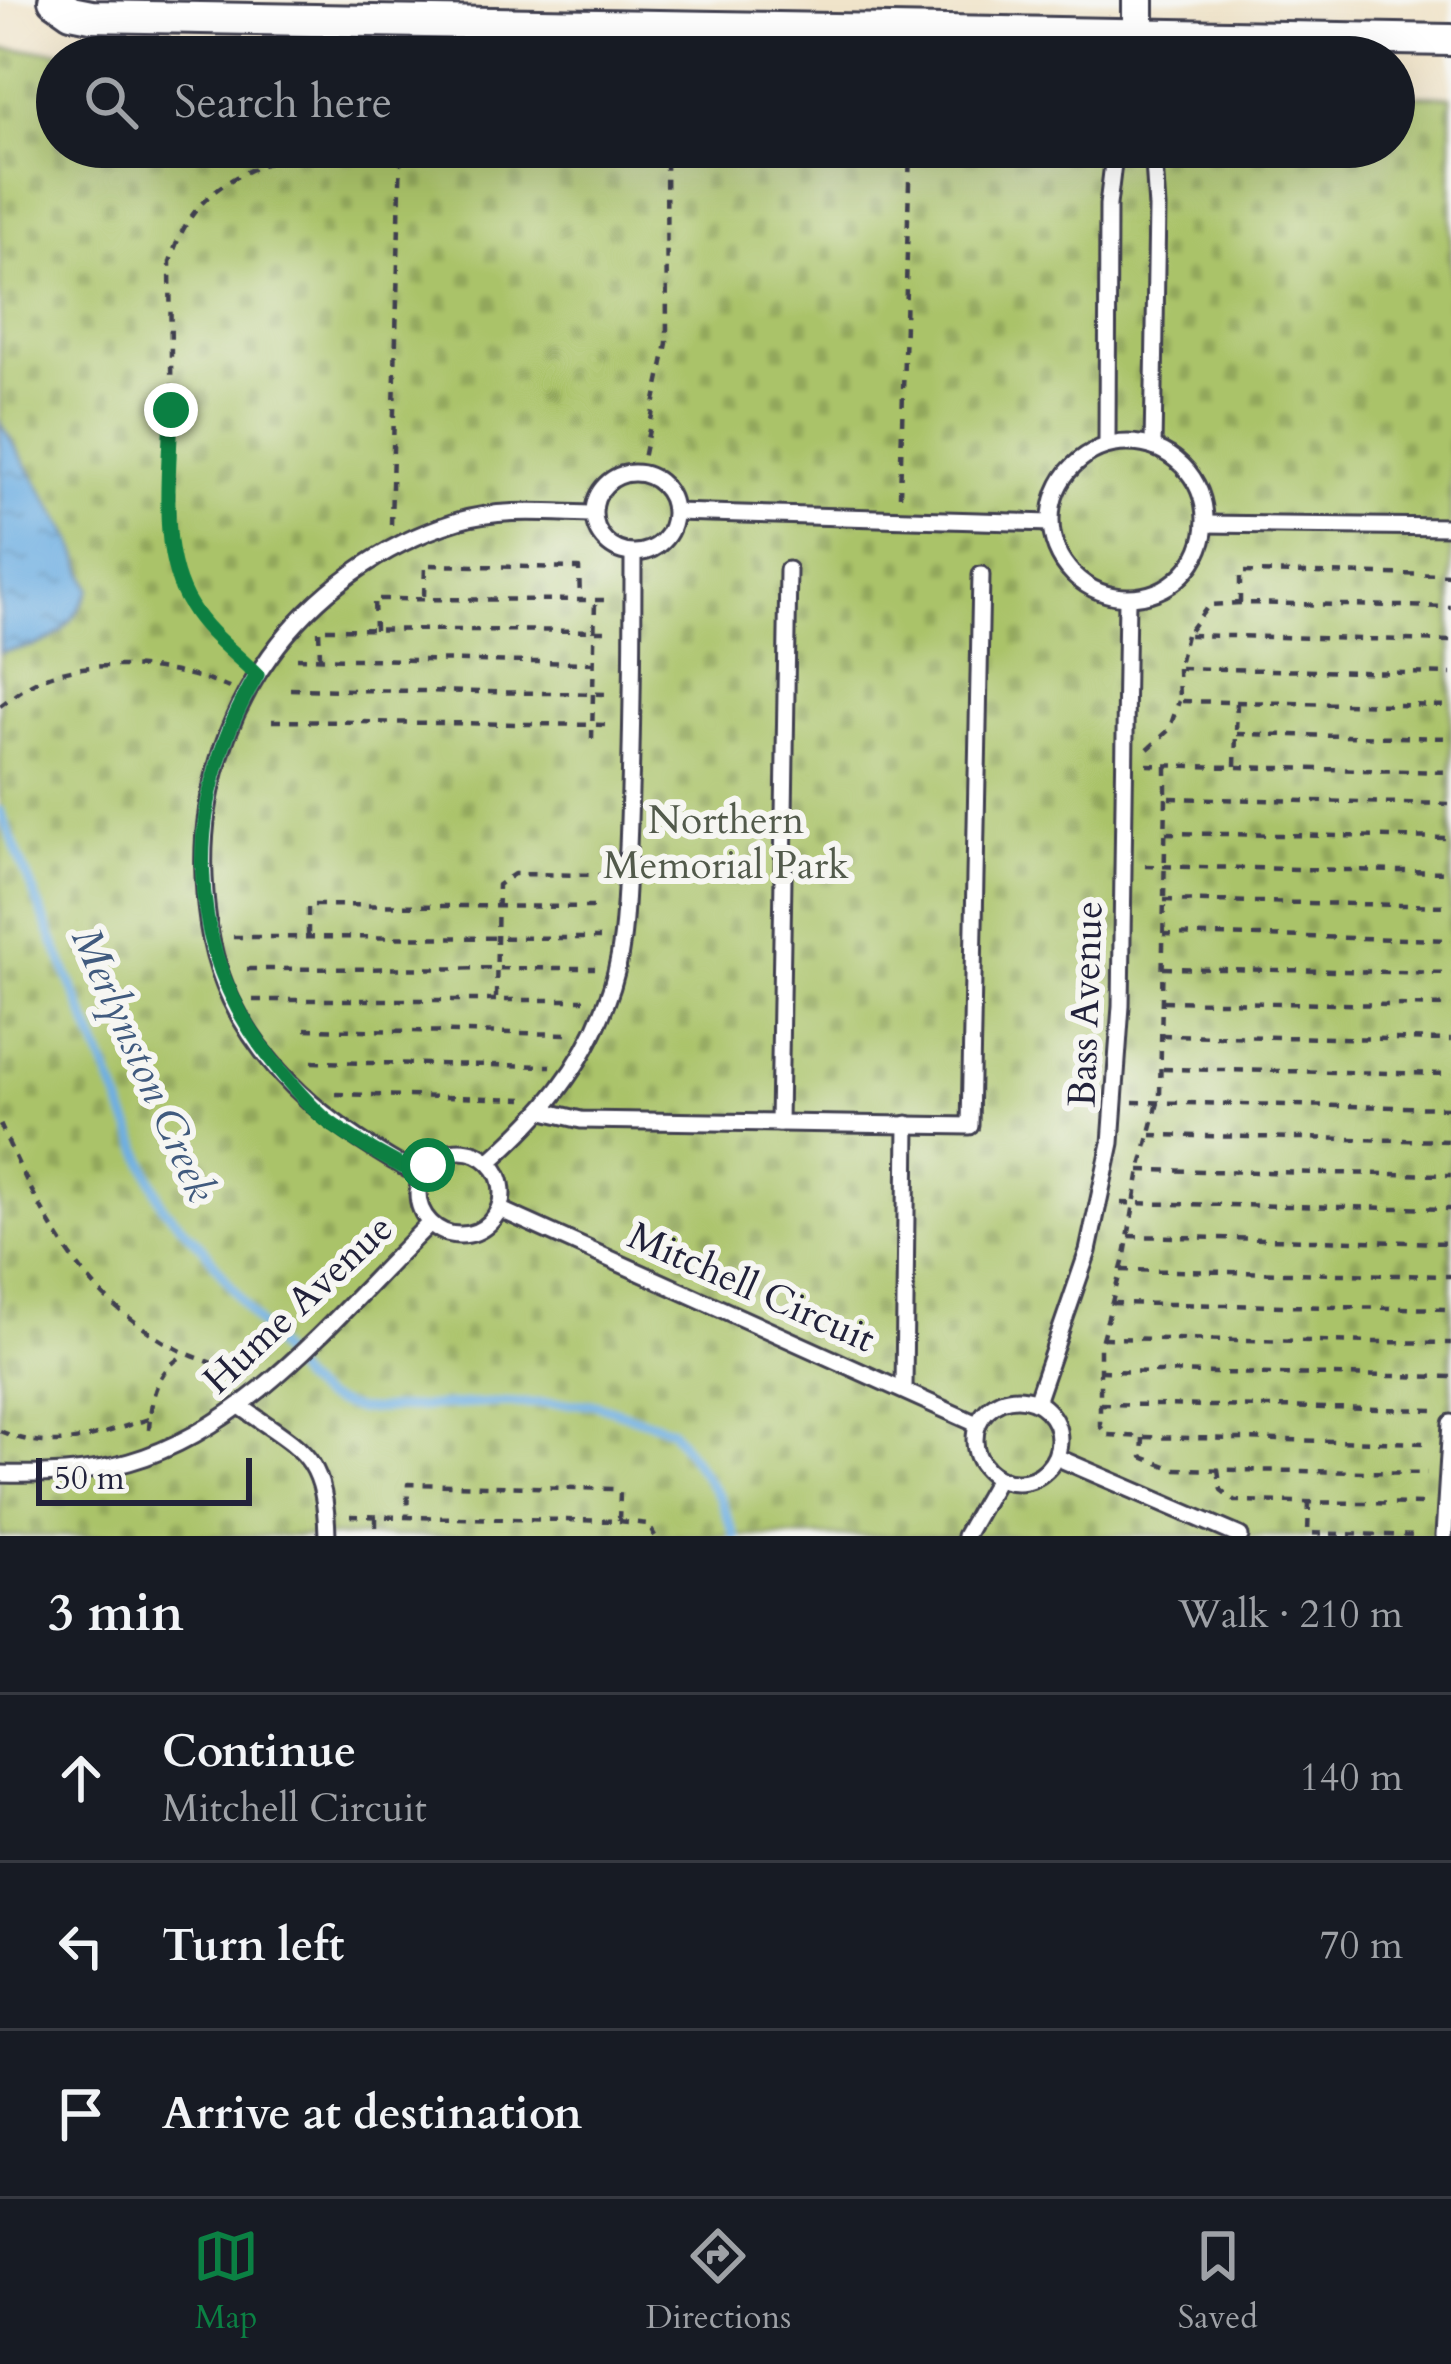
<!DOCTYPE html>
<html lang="en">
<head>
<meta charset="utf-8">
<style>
	body { margin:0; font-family:Cardo,serif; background:#20242c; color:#f1f3f6 }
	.scale { position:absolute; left:36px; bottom:30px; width:216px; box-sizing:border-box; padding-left:12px; border:6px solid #22223b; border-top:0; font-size:33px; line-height:42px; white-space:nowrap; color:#22223b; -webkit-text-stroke:9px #f6f6f2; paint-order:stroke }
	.stop { position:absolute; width:36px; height:36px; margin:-27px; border:9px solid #0b8043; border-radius:50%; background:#fff }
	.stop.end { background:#0b8043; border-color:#fff; box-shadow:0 3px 12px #0008 }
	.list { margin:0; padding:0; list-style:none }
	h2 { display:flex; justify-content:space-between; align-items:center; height:156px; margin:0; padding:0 48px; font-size:51px }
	h2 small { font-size:39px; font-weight:400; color:#9ea1a6 }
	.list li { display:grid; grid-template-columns:78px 1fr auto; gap:36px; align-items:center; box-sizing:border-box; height:168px; padding:0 48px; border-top:3px solid #363941 }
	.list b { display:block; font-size:45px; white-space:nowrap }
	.list p { margin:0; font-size:39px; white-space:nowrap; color:#9ea1a6 }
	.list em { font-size:39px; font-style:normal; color:#9ea1a6 }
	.icon { flex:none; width:66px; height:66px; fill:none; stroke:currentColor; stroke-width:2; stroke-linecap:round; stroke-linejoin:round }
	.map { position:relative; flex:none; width:1451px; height:1536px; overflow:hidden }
	.search { position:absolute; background:#171b24; box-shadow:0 12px 48px #0002; left:36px; right:36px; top:36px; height:132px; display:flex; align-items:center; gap:30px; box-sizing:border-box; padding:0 42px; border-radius:66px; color:#9ea1a6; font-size:45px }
	.sheet { height:660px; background:#171b24 }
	nav { display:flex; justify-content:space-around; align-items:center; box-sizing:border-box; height:168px; border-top:3px solid #363941; background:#171b24; font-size:33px; color:#9ea1a6 }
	nav a { display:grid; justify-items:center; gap:6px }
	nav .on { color:#0b8043 }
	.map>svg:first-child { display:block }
</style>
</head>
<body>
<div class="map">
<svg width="1451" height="1536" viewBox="0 0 1451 1536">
	<defs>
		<pattern id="cemetery-stones" width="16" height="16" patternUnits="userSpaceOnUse" patternTransform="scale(3)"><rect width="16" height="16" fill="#aac369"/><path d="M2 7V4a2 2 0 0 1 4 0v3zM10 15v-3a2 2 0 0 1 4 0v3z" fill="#92a75c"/></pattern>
		<pattern id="water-ripples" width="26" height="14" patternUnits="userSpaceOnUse" patternTransform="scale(3)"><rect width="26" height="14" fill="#6eafe2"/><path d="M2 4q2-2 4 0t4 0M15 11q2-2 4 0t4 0" fill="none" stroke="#5a8eb8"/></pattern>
	</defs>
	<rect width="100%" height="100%" fill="#f6f6f2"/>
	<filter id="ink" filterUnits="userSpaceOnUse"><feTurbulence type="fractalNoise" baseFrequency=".00833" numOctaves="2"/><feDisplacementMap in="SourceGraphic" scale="24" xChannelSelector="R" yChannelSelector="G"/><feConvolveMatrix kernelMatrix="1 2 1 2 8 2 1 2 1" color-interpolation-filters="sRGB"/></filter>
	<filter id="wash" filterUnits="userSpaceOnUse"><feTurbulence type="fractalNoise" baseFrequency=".004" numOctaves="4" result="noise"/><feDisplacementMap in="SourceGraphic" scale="48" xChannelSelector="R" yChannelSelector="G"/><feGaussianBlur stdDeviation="2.7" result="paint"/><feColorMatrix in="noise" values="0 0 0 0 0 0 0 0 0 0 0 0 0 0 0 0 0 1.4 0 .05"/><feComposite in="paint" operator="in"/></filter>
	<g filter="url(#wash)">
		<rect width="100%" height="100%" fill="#f0e4ca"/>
		<polygon fill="url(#cemetery-stones)" stroke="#667252" stroke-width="3" points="0,49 222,57 57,57 57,147 1394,147 1394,95 1451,96 1451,1536 0,1536"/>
		<path fill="url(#water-ripples)" stroke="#48688e" stroke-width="3" d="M0,422L73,541L90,589C66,636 53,645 0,652Z"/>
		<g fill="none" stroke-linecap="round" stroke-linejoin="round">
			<polyline stroke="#6eafe2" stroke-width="9" points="0,811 163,1207 204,1249 302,1383 323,1398 358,1410 496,1403 595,1404 671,1429 720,1498 735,1536"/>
		</g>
	</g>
	<g filter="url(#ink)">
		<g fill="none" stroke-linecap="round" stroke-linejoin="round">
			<g stroke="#413f50" stroke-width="21">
				<g id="lane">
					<circle cx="1128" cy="520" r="77"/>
					<polyline points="1107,445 1108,205 1115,147"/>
					<polyline points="1153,447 1157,208 1153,147"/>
					<circle cx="634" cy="513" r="40"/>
					<polyline points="675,512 1050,523"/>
					<polyline points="1205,524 1451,527"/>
					<polyline points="544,1111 581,1120 970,1126 981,575"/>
					<polyline points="779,1123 788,570"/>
					<circle cx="460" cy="1193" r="42"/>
					<path d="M489,1162C542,1115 582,1069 607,1001C626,952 625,900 628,848C632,750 633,652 633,554"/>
					<path d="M420,1176C343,1134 271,1083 231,1000C212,960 206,921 204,877C197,714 302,569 458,521C502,508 548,513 593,514"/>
					<polyline points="499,1209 977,1424"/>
					<polyline points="904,1390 907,1124"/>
					<circle cx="1017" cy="1440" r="42"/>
					<polyline points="1036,1402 1088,1251 1111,1143 1121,1006 1127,598"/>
					<path d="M240,1406C302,1451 325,1452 327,1536"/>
					<polyline points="1056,1457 1240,1536"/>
					<path d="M0,1474C42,1475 88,1474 129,1462C252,1427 341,1309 430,1223"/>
					<polyline points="965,1536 998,1478"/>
					<polyline points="1444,1536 1451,1423"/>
				</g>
			</g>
			<g stroke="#413f50" stroke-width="36">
				<g id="street">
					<polyline points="54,0 71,12 91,16 1451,40"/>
					<polyline points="1138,34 1138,0"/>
				</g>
			</g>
			<g stroke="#413f50" stroke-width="4.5" stroke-dasharray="9 9" stroke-linecap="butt">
				<polyline points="883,147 1075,155"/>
				<polyline points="640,473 667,343 666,147"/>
				<polyline points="900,496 910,148"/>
				<polyline points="391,525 401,147"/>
				<polyline points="1451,575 1240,572 1240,603 1451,607"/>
				<polyline points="424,596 425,565 579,568 580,599"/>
				<polyline points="1240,603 1209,605 1186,635 1451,641"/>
				<polyline points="375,630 374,599 604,600"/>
				<polyline points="1186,635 1178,668 1451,674"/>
				<path d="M240,658L189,604L173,551L170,262C193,185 246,168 317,147"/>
				<polyline points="297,658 594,663"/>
				<polyline points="320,658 319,629 608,631"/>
				<polyline points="1178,668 1179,701 1451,706"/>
				<polyline points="290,689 609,694"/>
				<path d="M0,706C15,695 31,682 49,676C101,657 180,667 229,688"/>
				<polyline points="272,721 609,725"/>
				<polyline points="1237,734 1451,738"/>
				<polyline points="592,739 595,600"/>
				<polyline points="1148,749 1169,730 1179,701"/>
				<polyline points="1147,765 1451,772"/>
				<polyline points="1166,766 1166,798 1451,804"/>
				<polyline points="1235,766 1237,702"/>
				<polyline points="1166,798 1160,1095 1140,1170 1125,1255 1100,1346 1100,1426 1107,1435 1143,1437 1426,1443"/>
				<polyline points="1166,833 1451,838"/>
				<polyline points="1145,866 1451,872"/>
				<polyline points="1164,900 1451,906"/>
				<polyline points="1163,934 1451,940"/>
				<polyline points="308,935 308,905 602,907"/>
				<polyline points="233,937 600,938"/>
				<polyline points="1163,968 1451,973"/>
				<polyline points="247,969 595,968"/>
				<polyline points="496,998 498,885 514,874 603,875"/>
				<polyline points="253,1000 584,1000"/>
				<polyline points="1163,1001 1451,1006"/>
				<polyline points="305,1029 570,1034"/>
				<polyline points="1161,1035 1451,1040"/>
				<polyline points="312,1062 551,1066"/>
				<polyline points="1163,1069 1451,1074"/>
				<polyline points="336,1094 523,1099"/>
				<polyline points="1133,1102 1451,1108"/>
				<path d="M0,1124C27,1185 71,1275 126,1315C144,1329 167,1345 188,1354C206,1362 222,1364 238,1378"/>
				<polyline points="1151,1135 1451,1141"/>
				<polyline points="1140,1170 1451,1175"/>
				<polyline points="1121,1203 1451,1209"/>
				<polyline points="1129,1236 1451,1243"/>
				<polyline points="1121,1270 1451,1276"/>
				<polyline points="1112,1303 1451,1309"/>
				<polyline points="1103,1338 1451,1343"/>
				<polyline points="1100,1371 1451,1377"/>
				<polyline points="1100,1404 1436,1410"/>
				<path d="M149,1430C151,1397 156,1370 186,1354"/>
				<path d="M0,1431C54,1455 95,1435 149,1419"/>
				<polyline points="1143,1438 1142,1457 1174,1469 1427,1473"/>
				<polyline points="1218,1469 1221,1490 1235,1501 1424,1504"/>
				<polyline points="1309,1502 1308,1533 1417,1536"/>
				<polyline points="350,1516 619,1521 620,1493 615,1489 408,1484 407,1517"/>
				<polyline points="376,1518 376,1536"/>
				<polyline points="619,1521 648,1524 655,1536"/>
			</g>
			<use href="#lane" stroke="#fff" stroke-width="15"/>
			<use href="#street" stroke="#fff" stroke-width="30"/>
		</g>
	</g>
	<g fill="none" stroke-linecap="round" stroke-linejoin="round" filter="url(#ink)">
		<path stroke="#0b8043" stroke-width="15" d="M171,410C170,470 157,553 191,606C207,633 235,653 257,675C184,799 180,943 271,1059C288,1081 305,1102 326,1120C355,1142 388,1159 420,1176L428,1165"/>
	</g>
	<g text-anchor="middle" stroke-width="12" stroke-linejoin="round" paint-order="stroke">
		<g font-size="39" fill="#525a4b" stroke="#f6f6f2">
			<text x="726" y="833">Northern<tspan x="726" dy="45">Memorial Park</tspan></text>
		</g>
		<g font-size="39" fill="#22223b" stroke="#f6f6f2">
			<text transform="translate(1084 1004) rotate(-88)" y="14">Bass Avenue</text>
			<text transform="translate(752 1286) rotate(24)" y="14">Mitchell Circuit</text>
			<text transform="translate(297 1303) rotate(-43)" y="14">Hume Avenue</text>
		</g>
		<g font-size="42" font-style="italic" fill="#405a7e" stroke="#f6f6f2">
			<text transform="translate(145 1064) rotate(66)" y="15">Merlynston Creek</text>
		</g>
	</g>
</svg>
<div class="scale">50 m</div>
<div class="stop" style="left:428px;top:1165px"></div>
<div class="stop end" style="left:171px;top:410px"></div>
<div class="search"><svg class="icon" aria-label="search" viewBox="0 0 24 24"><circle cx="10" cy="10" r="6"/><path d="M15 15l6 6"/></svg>Search here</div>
</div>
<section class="sheet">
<h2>3 min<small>Walk · 210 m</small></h2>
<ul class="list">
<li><svg class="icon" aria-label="ahead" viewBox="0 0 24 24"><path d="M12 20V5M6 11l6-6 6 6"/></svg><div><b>Continue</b><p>Mitchell Circuit</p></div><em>140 m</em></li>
<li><svg class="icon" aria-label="left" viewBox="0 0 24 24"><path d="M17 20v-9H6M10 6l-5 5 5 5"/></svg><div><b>Turn left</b></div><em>70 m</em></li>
<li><svg class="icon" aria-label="arrive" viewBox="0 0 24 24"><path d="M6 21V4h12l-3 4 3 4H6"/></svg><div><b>Arrive at destination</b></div></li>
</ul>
</section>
<nav>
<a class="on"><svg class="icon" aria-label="map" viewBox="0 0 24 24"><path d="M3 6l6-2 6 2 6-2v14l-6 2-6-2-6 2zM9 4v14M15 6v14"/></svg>Map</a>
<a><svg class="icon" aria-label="directions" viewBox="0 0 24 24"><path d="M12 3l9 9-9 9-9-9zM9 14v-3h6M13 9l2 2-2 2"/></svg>Directions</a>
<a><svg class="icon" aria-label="saved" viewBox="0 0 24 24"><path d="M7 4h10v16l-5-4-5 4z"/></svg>Saved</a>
</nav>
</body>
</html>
